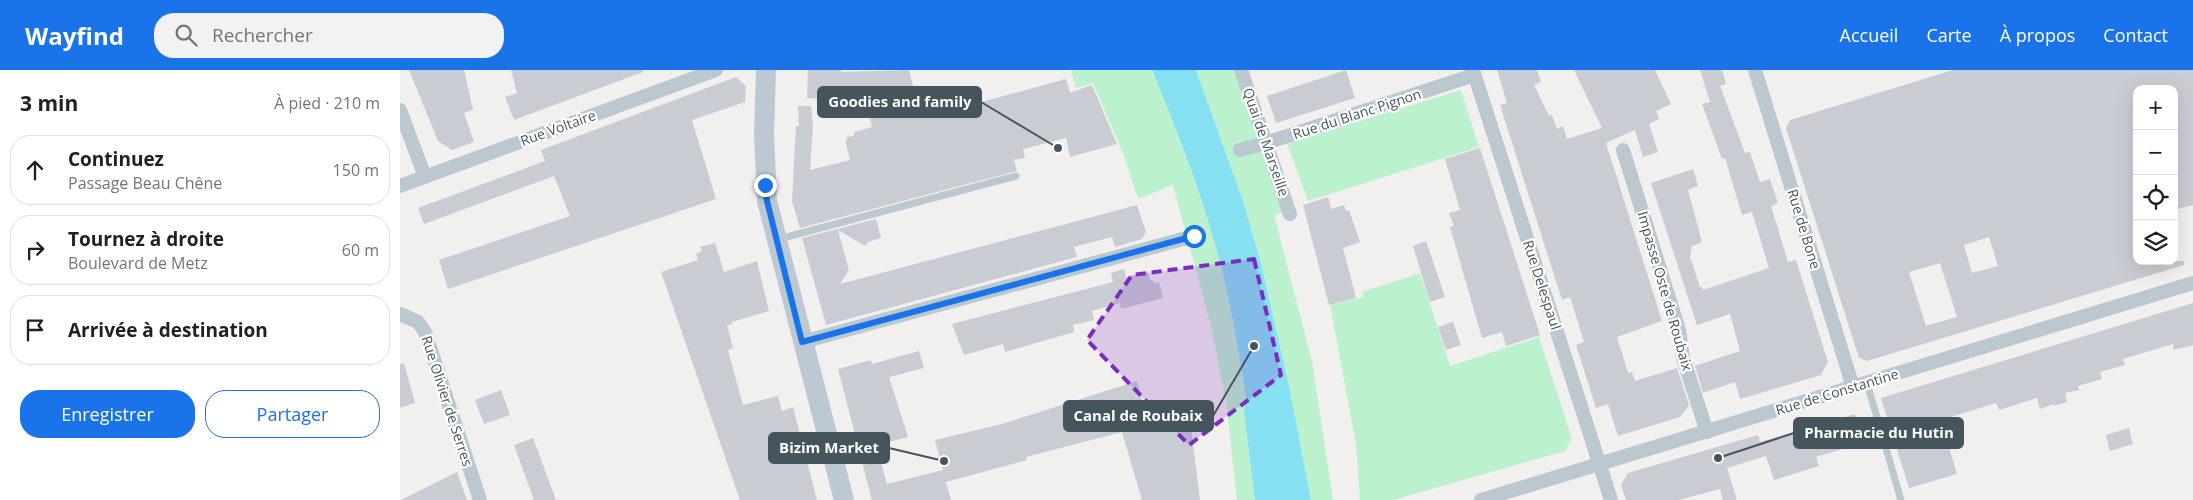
<!DOCTYPE html>
<html lang="fr">
<head>
<meta charset="utf-8">
<style>
	body { margin:0; font-family:"Open Sans",sans-serif; background:#f2f2f2; color:#202124 }
	.controls { position:absolute; right:15px; top:15px; display:grid; overflow:hidden; border-radius:10px; box-shadow:0 5px 20px #0002 }
	.controls button { width:45px; height:45px; display:grid; place-items:center; padding:0; border:0; border-bottom:1px solid #e0e0e0; background:#fff; color:#202124; font:25px sans-serif }
	.stop { position:absolute; width:15px; height:15px; margin:-11px; border:4px solid #1a73e8; border-radius:50%; background:#fff }
	.stop.end { background:#1a73e8; border-color:#fff; box-shadow:0 1px 5px #0008 }
	.list { margin:0; padding:0; list-style:none }
	h2 { display:flex; justify-content:space-between; align-items:center; height:65px; margin:0; padding:0 20px; font-size:21px }
	h2 small { font-size:16px; font-weight:400; color:#757577 }
	.list li { display:grid; grid-template-columns:32px 1fr auto; gap:15px; align-items:center; box-sizing:border-box; height:70px; margin:0 10px 10px; padding:0 10px; border:1px solid #e0e0e0; border-radius:20px }
	.list b { display:block; font-size:19px; white-space:nowrap }
	.list p { margin:0; font-size:16px; white-space:nowrap; color:#757577 }
	.list em { font-size:16px; font-style:normal; color:#757577 }
	.actions { display:flex; gap:10px; padding:15px 20px }
	.actions a { flex:1; padding:11px 0; border:1px solid #1a73e8; border-radius:20px; text-align:center; font-size:18px; color:#1a73e8 }
	.actions .main { background:#1a73e8; color:#fff }
	.icon { flex:none; width:28px; height:28px; fill:none; stroke:currentColor; stroke-width:2; stroke-linecap:round; stroke-linejoin:round }
	.map { position:relative; flex:none; width:1793px; height:430px; overflow:hidden }
	header { display:flex; align-items:center; gap:30px; box-sizing:border-box; height:70px; padding:0 25px; background:#1a73e8; color:#fff }
	header strong { font-size:24px }
	nav { display:flex; gap:28px; margin-inline-start:auto; font-size:18px }
	.search { width:350px; height:45px; background:#f2f2f2; display:flex; align-items:center; gap:12px; box-sizing:border-box; padding:0 18px; border-radius:20px; color:#757577; font-size:19px }
	main { display:flex }
	aside { flex:1; background:#fff }
	.map>svg:first-child { display:block }
</style>
</head>
<body>
<header>
<strong>Wayfind</strong>
<div class="search"><svg class="icon" aria-label="search" viewBox="0 0 24 24"><circle cx="10" cy="10" r="6"/><path d="M15 15l6 6"/></svg>Rechercher</div>
<nav><a>Accueil</a><a>Carte</a><a>À propos</a><a>Contact</a></nav>
</header>
<main>
<aside>
<h2>3 min<small>À pied · 210 m</small></h2>
<ul class="list">
<li><svg class="icon" aria-label="ahead" viewBox="0 0 24 24"><path d="M12 20V5M6 11l6-6 6 6"/></svg><div><b>Continuez</b><p>Passage Beau Chêne</p></div><em>150 m</em></li>
<li><svg class="icon" aria-label="right" viewBox="0 0 24 24"><path d="M7 20v-9h11M14 6l5 5-5 5"/></svg><div><b>Tournez à droite</b><p>Boulevard de Metz</p></div><em>60 m</em></li>
<li><svg class="icon" aria-label="arrive" viewBox="0 0 24 24"><path d="M6 21V4h12l-3 4 3 4H6"/></svg><div><b>Arrivée à destination</b></div></li>
</ul>
<div class="actions"><a class="main">Enregistrer</a><a>Partager</a></div>
</aside>
<div class="map">
<svg width="1793" height="430" viewBox="0 0 1793 430">
	<rect width="100%" height="100%" fill="#f2efef"/>
	<g fill="#bbf2cd">
		<path d="M671,0H752C774,54 796,108 812,164C827,218 837,272 846,328L844,342L855,430H837L826,331L812,260L773,115L738,129L723,83L693,13L676,18Z"/>
		<polygon points="796,0 837,0 887,141 874,145 912,291 933,430 911,430 889,316 861,193 843,131"/>
		<polygon points="1061,20 1079,77 908,131 887,73"/>
		<polygon points="1020,203 1050,296 1139,267 1172,369 1165,381 993,430 960,430 956,374 930,235 964,227 962,222"/>
	</g>
	<path fill="#85e1f2" d="M752,0H796L843,131L861,193L889,316L911,430H855L844,342L846,327C837,272 828,218 812,164C796,108 774,54 752,0Z"/>
	<g fill="#c9ccd2" fill-rule="evenodd">
		<polygon points="9,0 64,0 73,40 64,43 74,72 52,80 38,71"/>
		<polygon points="111,0 243,0 243,2 114,50 105,27 117,23"/>
		<polygon points="408,0 441,0 441,2 509,0 520,42 555,33 556,39 666,9 670,23 692,15 717,74 670,87 666,68 623,79 625,88 614,90 617,101 400,158 392,131 396,56 399,56 398,36 411,36 413,56 410,100 450,90 445,70 447,70 447,67 453,66 455,62 472,57 465,28 439,26 436,30 407,28"/>
		<polygon points="946,0 955,28 876,53 867,26"/>
		<polygon points="1097,0 1137,0 1141,12 1134,15 1149,46 1152,45 1157,59 1163,56 1167,69 1202,58 1174,0 1255,0 1271,34 1256,41 1259,49 1249,54 1258,82 1243,87 1235,60 1206,73 1262,251 1217,267 1228,303 1232,302 1235,311 1277,298 1289,335 1280,347 1218,366 1208,334 1196,338 1176,275 1184,272 1170,227 1162,230 1100,35 1107,33"/>
		<polygon points="1300,0 1322,0 1326,14 1320,16 1345,83 1350,82 1360,112 1370,109 1378,133 1371,136 1388,192 1396,190 1428,292 1421,305 1340,329 1335,312 1303,323 1295,296 1340,281 1330,244 1297,255 1251,113 1293,99 1298,116 1288,120 1302,172 1292,176 1290,187 1300,217 1302,217 1303,220 1369,198 1352,142 1342,145 1325,88 1322,89 1302,34 1310,32"/>
		<path d="M1553,0H1793V135L1774,140V19H1737V191H1784V195L1467,291L1459,288L1386,58L1390,50ZM1589,167L1598,196L1572,203L1564,175ZM1540,193L1557,247L1526,256L1509,202Z"/>
		<polygon points="336,7 346,16 345,32 292,50 316,129 48,219 39,190 170,146 154,106 24,154 18,138 145,91 141,80"/>
		<polygon points="1080,78 1140,265 1106,276 1102,262 1082,268 1050,157 1054,156 1049,143 1060,140 1045,89"/>
		<polygon points="928,127 931,139 944,135 946,141 949,140 960,172 943,178 956,228 929,235 903,135"/>
		<polygon points="737,135 746,162 742,169 715,177 712,167 674,177 677,187 426,255 402,168 476,149 481,168 468,172 465,176 438,160 449,200 440,214"/>
		<polygon points="1026,171 1045,227 1030,232 1013,176"/>
		<polygon points="315,173 324,202 357,191 369,241 332,252 332,254 327,255 333,278 328,280 343,335 378,326 382,341 393,337 417,430 340,430 261,202 298,190 296,184 302,181 300,177"/>
		<polygon points="724,199 726,207 748,201 750,210 753,210 754,214 759,212 763,228 721,239 720,233 692,241 694,250 673,255 674,262 605,282 603,274 564,285 552,254 713,212 711,203"/>
		<polygon points="1793,233 1793,275 1774,280 1773,274 1723,289 1725,295 1700,302 1702,309 1678,316 1679,320 1665,323 1667,332 1654,336 1654,334 1640,339 1637,328 1599,340 1596,333 1541,350 1557,404 1509,418 1481,328"/>
		<polygon points="1053,252 1061,275 1046,280 1038,257"/>
		<polygon points="519,281 524,298 489,307 508,367 481,374 484,384 479,385 487,414 543,400 535,370 602,354 737,311 751,361 790,349 800,430 742,430 722,362 626,387 627,390 546,412 551,430 472,430 438,299 471,290 472,294"/>
		<polygon points="4,293 15,333 0,338 0,294"/>
		<polygon points="101,320 110,345 84,354 75,330"/>
		<polygon points="1455,344 1463,373 1416,387 1419,396 1374,410 1366,386 1327,398 1337,430 1323,430 1320,419 1279,430 1226,430 1221,415 1228,403 1358,365 1360,372"/>
		<polygon points="1729,358 1733,374 1710,381 1706,365"/>
		<polygon points="133,368 156,430 134,430 114,375"/>
		<polygon points="57,402 67,430 1,430"/>
	</g>
	<g fill="none" stroke-linecap="round" stroke-linejoin="round">
		<g stroke="#bcc8cf" stroke-width="7">
			<polyline points="379,169 616,106"/>
			<polyline points="1467,313 1501,430"/>
		</g>
		<g stroke="#bcc8cf" stroke-width="14">
			<polyline points="841,0 890,144"/>
			<polyline points="1073,0 1211,430"/>
			<polyline points="1355,0 1453,317"/>
			<polyline points="0,40 25,107"/>
			<polyline points="840,80 866,73 1074,5"/>
			<polyline points="1223,80 1279,260 1283,288 1307,362"/>
			<polyline points="0,116 316,0"/>
			<polyline points="0,244 18,252 25,262 80,430"/>
			<polyline points="402,272 794,166"/>
			<polyline points="1081,430 1793,213"/>
		</g>
		<polyline stroke="#bcc9d4" stroke-width="20" points="366,0 364,64 367,131 444,430"/>
	</g>
	<g fill="none" stroke-linecap="round" stroke-linejoin="round">
		<polyline stroke="#1a73e8" stroke-width="6" points="365,115 367,131 402,272 794,166"/>
	</g>
	<path fill="#7b2cbf" fill-opacity="0.2" stroke="#7b2cbf" stroke-width="4" stroke-dasharray="10 6" stroke-linejoin="round" d="M854,189L881,305L789,375L687,270L732,205Z"/>
	<g text-anchor="middle" stroke-width="4.5" stroke-linejoin="round" paint-order="stroke">
		<g font-size="14" fill="#46545e" stroke="#fff">
			<text transform="translate(957 44) rotate(-18)" y="5">Rue du Blanc Pignon</text>
			<text transform="translate(158 58) rotate(-20)" y="5">Rue Voltaire</text>
			<text transform="translate(866 72) rotate(71)" y="5">Quai de Marseille</text>
			<text transform="translate(1404 159) rotate(73)" y="5">Rue de Bone</text>
			<text transform="translate(1142 215) rotate(72)" y="5">Rue Delespaul</text>
			<text transform="translate(1265 221) rotate(74)" y="5">Impasse Oste de Roubaix</text>
			<text transform="translate(1437 322) rotate(-17)" y="5">Rue de Constantine</text>
			<text transform="translate(47 331) rotate(72)" y="5">Rue Olivier de Serres</text>
		</g>
	</g>
	<path fill="none" stroke="#46545e" stroke-width="2" d="M658 78L581 32M854 276L813 346M1318 388L1394 363M544 391L489 378"/>
	<g fill="#46545e" stroke="#fff" stroke-width="2">
		<circle cx="658" cy="78" r="5"/>
		<circle cx="854" cy="276" r="5"/>
		<circle cx="1318" cy="388" r="5"/>
		<circle cx="544" cy="391" r="5"/>
	</g>
	<g fill="#46545e" stroke="#46545e" stroke-width="2">
		<rect x="418" y="17" width="163" height="30" rx="5"/>
		<rect x="664" y="331" width="149" height="30" rx="5"/>
		<rect x="1394" y="348" width="169" height="30" rx="5"/>
		<rect x="369" y="363" width="120" height="30" rx="5"/>
	</g>
	<g font-size="15" text-anchor="middle" font-weight="bold" fill="#fff">
		<text x="500" y="37">Goodies and family</text>
		<text x="738" y="351">Canal de Roubaix</text>
		<text x="1479" y="368">Pharmacie du Hutin</text>
		<text x="429" y="383">Bizim Market</text>
	</g>
</svg>
<div class="controls">
<button>+</button>
<button>−</button>
<button><svg class="icon" aria-label="locate" viewBox="0 0 24 24"><circle cx="12" cy="12" r="6"/><path d="M12 2v4M12 18v4M2 12h4M18 12h4"/></svg></button>
<button><svg class="icon" aria-label="layers" viewBox="0 0 24 24"><path d="M12 4l9 5-9 5-9-5zM3 14l9 5 9-5"/></svg></button>
</div>
<div class="stop" style="left:794px;top:166px"></div>
<div class="stop end" style="left:365px;top:115px"></div>
</div>
</main>
</body>
</html>
